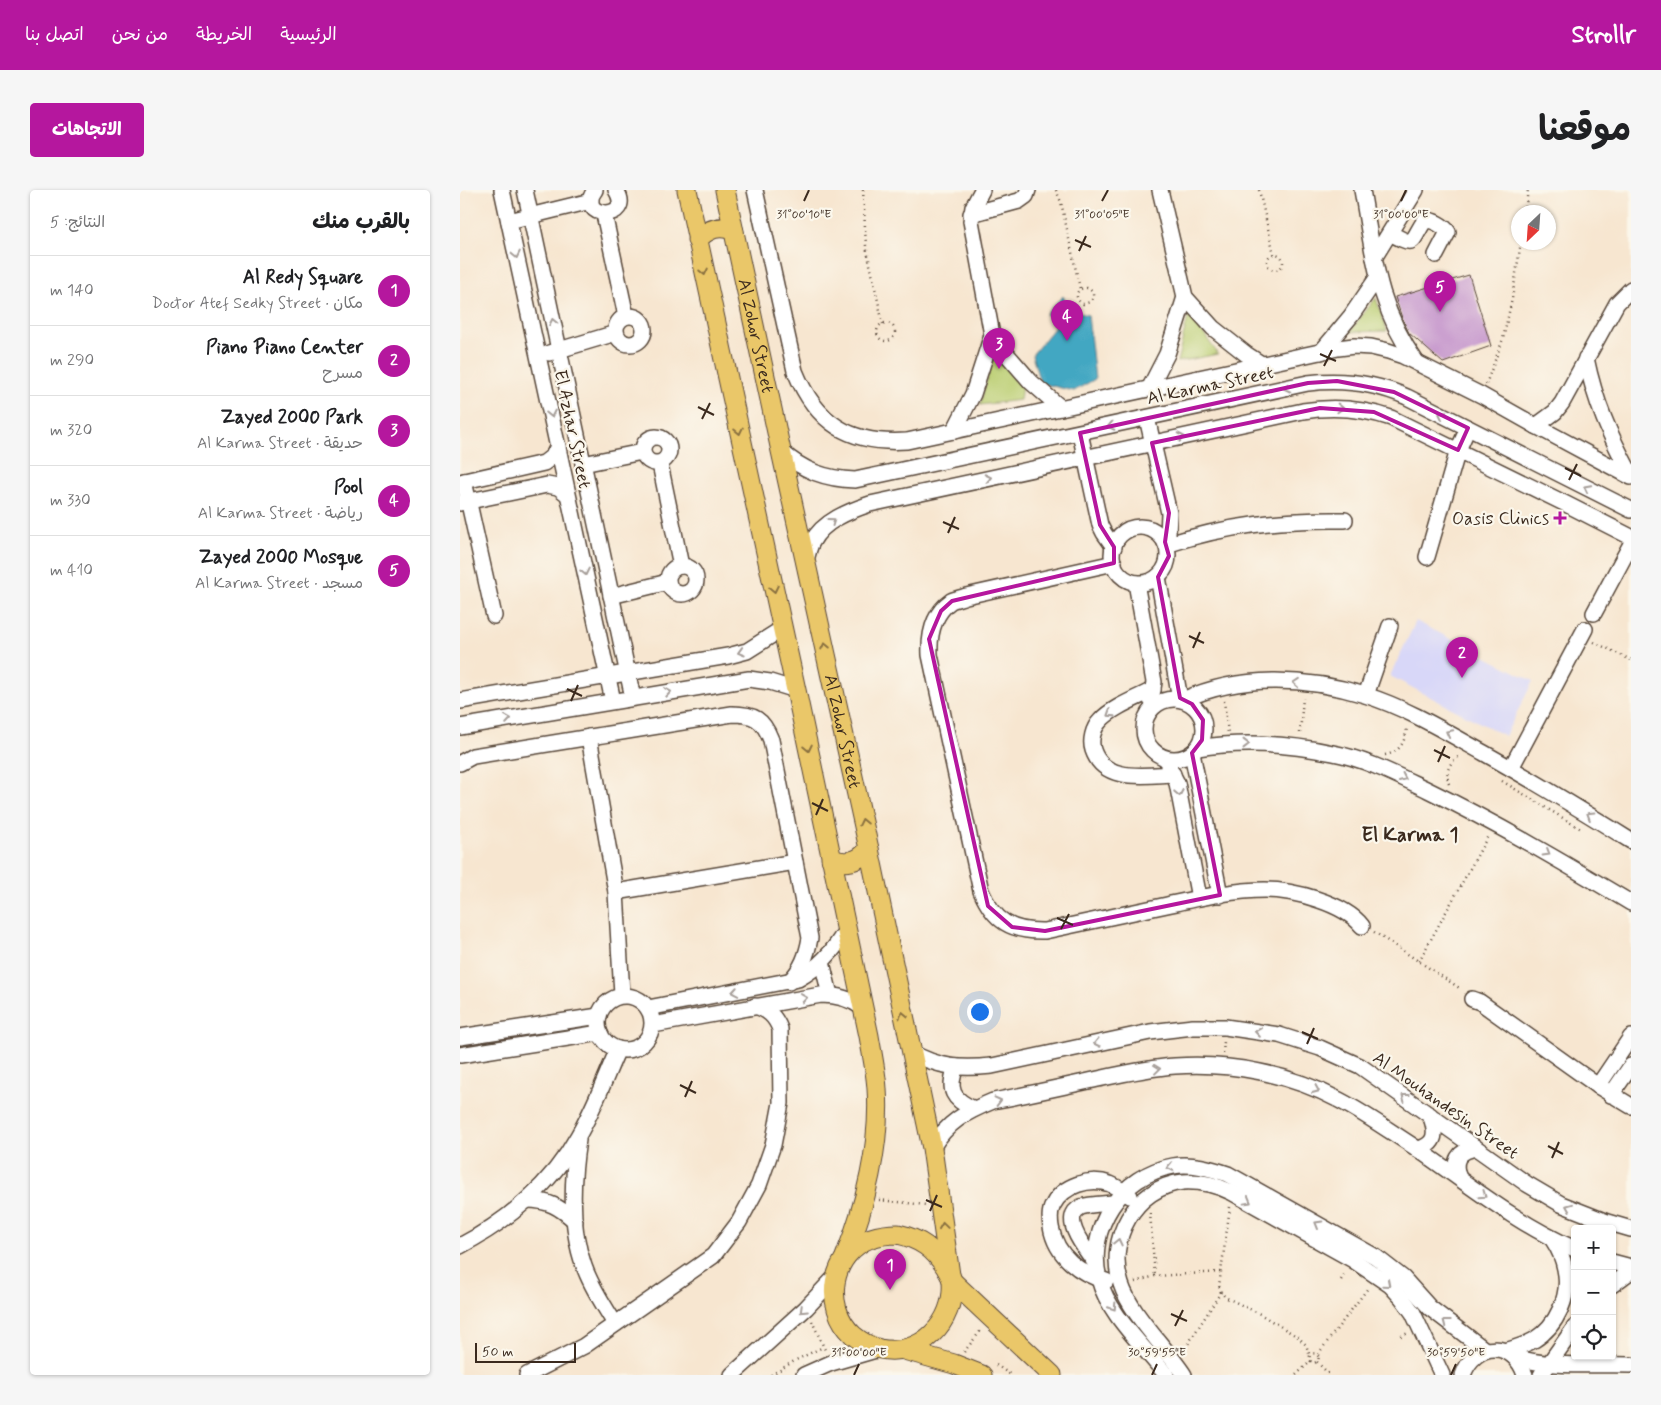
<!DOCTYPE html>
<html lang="ar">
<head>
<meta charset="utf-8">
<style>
	body { margin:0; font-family:Mynerve,"Playpen Sans Arabic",sans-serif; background:#f6f6f6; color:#202124; direction:rtl }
	.controls { position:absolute; right:15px; bottom:15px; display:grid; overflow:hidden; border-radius:5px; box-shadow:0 1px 4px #0004 }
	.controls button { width:45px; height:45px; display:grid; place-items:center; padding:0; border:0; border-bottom:1px solid #e0e0e0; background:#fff; color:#202124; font:25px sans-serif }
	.compass { position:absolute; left:1051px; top:15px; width:45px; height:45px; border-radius:50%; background:#fff; box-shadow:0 1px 4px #0004; rotate:205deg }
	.scale { position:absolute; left:15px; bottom:12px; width:101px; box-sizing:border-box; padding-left:5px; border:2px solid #3b2a1e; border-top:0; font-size:14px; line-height:18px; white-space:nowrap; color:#3b2a1e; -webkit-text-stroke:4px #fbf7ec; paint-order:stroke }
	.you { position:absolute; left:519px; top:821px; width:18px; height:18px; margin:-12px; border:4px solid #fff; border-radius:50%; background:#1a73e8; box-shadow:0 0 0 8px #1a73e833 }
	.badge { display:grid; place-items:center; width:32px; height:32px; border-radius:50%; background:#b5179e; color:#fff; font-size:16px; font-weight:700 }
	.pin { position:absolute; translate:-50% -41px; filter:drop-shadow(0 1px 2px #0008) }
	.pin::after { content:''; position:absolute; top:26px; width:18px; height:15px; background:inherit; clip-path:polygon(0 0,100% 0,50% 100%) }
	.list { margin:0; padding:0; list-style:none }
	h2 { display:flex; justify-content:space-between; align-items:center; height:65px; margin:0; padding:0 20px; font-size:21px }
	h2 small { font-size:16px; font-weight:400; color:#757577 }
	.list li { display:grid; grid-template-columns:32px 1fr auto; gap:15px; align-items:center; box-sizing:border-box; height:70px; padding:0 20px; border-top:1px solid #e0e0e0 }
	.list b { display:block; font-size:19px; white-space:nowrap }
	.list p { margin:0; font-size:16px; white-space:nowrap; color:#757577 }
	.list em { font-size:16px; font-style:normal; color:#757577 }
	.icon { flex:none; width:28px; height:28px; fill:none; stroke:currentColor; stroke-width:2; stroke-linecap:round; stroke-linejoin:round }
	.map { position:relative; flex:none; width:1171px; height:1185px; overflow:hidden; direction:ltr; border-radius:5px }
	header { display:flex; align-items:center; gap:30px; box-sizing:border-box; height:70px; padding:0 25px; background:#b5179e; color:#fff }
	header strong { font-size:24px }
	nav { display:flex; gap:28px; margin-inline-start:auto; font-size:18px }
	.intro { display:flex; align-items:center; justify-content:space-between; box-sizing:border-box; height:120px; padding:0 30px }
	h1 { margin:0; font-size:35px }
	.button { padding:12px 22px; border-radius:5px; background:#b5179e; color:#fff; font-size:18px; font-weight:700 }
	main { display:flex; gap:30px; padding:0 30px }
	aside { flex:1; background:#fff; border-radius:5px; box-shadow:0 1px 4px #0004 }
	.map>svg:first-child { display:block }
</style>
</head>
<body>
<header>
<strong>Strollr</strong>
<nav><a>الرئيسية</a><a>الخريطة</a><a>من نحن</a><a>اتصل بنا</a></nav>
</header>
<div class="intro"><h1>موقعنا</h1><a class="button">الاتجاهات</a></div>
<main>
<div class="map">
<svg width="1171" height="1185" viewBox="0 0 1171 1185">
	<rect width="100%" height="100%" fill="#fbf7ec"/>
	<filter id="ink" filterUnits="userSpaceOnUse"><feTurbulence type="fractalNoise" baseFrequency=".02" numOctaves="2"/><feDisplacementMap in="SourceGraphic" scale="10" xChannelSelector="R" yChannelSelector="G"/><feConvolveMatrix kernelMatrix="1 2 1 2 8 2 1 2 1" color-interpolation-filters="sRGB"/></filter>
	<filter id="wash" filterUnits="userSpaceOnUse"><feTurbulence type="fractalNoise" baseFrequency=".0096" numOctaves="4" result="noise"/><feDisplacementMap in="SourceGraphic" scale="20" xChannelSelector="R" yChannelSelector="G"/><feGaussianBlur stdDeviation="1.12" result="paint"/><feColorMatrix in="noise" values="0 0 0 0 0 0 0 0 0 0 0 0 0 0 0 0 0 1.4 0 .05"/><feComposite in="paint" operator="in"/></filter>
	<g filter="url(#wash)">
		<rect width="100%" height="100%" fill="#f7e6d0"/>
		<polygon fill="#d8d7f8" points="956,431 1073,491 1045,546 930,486"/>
		<g fill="#bacd70" stroke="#7a7c47">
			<polygon points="916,108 927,141 889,142"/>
			<polygon points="729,123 758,164 717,172"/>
			<polygon points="534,163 562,195 560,210 520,215"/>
		</g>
		<polygon fill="#42a7c2" stroke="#3e6870" points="603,106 611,121 628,125 635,189 614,201 580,193 572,165 595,137 586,124"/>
		<g id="blocks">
			<polygon fill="#c392cb" points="1009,85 1031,156 983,173 949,143 942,128 935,107"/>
		</g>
	</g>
	<g filter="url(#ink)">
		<use href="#blocks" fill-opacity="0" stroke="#574639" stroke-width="1"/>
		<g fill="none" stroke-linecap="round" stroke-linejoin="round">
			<g stroke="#574639" stroke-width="18">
				<g id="minor">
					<polyline points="42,0 153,511"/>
					<polyline points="65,0 173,508"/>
					<path d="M135,0C114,29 176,32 156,0"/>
					<path d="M295,0L335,181C356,233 390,255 447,251L878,158L894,156L911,157L928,161L943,166L1021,205L1076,236L1171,287"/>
					<polyline points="522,0 513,17 511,31 532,145 544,161 571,192 601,218"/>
					<polyline points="700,0 725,107 753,138 786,164 803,175"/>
					<path d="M902,0C914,66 917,117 957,173"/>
					<polyline points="144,24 166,126"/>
					<polyline points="511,24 559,11 566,6 568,0"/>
					<polyline points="49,31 131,11"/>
					<path d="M930,43C957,58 950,52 965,30C972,29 984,36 988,42L976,65"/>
					<polyline points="914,68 956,0"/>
					<circle cx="170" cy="140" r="14"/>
					<polyline points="861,162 891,126 917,88"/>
					<polyline points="89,163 156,143"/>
					<path d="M1126,168C1135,212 1150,246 1171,285"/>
					<polyline points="689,199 707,164 725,107"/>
					<polyline points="687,228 709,323 708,344 705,352"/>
					<polyline points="1076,236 1095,222 1102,213 1157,113 1171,99"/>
					<polyline points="494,241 513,204 532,145"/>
					<polyline points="620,243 640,335 644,343 654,357"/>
					<circle cx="196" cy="260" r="13"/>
					<path d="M321,261C343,281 366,289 395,290L848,193C883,189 915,193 947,207L1171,320"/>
					<polyline points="123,274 182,262"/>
					<polyline points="200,274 221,376"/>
					<polyline points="4,291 34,426"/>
					<polyline points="0,292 84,273 93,266 98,256"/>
					<polyline points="0,313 87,295 98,297 107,304"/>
					<circle cx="680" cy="365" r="28"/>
					<path d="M706,355C767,335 822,329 885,330"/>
					<polyline points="967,367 998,260 1008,238"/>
					<path d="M346,370C348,364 349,357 352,352C363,331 389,321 410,314L843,221C874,216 901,218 931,228L1106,314L1171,347"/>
					<path d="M654,373L506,406C501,408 495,409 491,411C473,424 469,445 470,465L521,701C534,731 551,742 585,741C626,732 666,724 707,715C739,708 772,700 805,700C833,700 884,713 902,736"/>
					<circle cx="222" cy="390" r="14"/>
					<polyline points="698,387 720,509"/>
					<polyline points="676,393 694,492 691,510"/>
					<polyline points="151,406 208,392"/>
					<polyline points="1134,423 1171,354"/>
					<path d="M693,500C677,508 651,518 640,531C633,538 630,551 633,560C644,593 685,585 713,584"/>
					<polyline points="906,505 930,436"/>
					<circle cx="714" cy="539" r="30"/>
					<path d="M723,510C780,484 846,487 905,505C947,518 986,542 1024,563C1074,591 1123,621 1171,651"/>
					<polyline points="0,511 268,466 287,461 323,438"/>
					<polyline points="0,537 289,489 310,492 336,500"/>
					<polyline points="129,547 156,702 162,805"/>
					<path d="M737,558C782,551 829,554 873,563C906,569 938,586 968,600C1038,634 1104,673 1171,713"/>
					<polyline points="732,563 760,705"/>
					<path d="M0,573L13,566L272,524C294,524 303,529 311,550L350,748C347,765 342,779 329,792"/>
					<polyline points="708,576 717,593 739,708"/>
					<polyline points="1051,578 1125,439"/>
					<polyline points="156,702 335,672"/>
					<polyline points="362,772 370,805"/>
					<circle cx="165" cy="833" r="27"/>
					<polyline points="1012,809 1020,812 1138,896 1171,916"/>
					<path d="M188,818L338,789C360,777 375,760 387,738"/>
					<path d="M193,835L361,805C377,805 390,808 403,818"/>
					<polyline points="0,847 139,826"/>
					<path d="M451,862C479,878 501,879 532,876L690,842L733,837H765L819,845L860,858L900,876L1067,994L1101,1014L1147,1032L1171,1039"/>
					<polyline points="0,865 140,843"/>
					<path d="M496,877C487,900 493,910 514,919"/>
					<polyline points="1138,896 1171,847"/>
					<polyline points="1151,905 1171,876"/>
					<path d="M118,950C112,989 110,1038 124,1076C131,1097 144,1115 155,1134"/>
					<path d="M472,958C487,932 506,922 533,911C565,905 597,898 629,891C657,885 686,878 715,876C770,872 830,884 879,910C906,924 931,942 956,958C1007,993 1057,1034 1115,1059"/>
					<path d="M957,959C977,955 977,942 970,925"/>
					<path d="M999,988C992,971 998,961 1016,958"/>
					<path d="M67,1010C88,1010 100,1017 115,1031"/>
					<path d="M0,1056C48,1031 92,994 118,946C134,919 145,888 158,859"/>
					<polyline points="1152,1072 1171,1077"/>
					<path d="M636,1074C628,1062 598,1028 621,1017C630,1014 643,1014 653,1013"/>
					<path d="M646,1091C620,1084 596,1066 591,1037C590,1030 589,1022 593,1015C603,995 630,987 650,994C657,997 664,1002 670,1006"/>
					<polyline points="1152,1095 1171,1081"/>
					<path d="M1045,1161C1055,1158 1065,1155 1074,1150C1097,1136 1111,1105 1105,1079C1103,1068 1099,1059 1093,1050"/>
					<path d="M1053,1166C1082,1178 1139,1174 1171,1175"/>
					<path d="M67,1185L124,1156L253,1066L279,1032L299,995L313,955L321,913L320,839C315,826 308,820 295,816"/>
					<polyline points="272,1185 346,1118 377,1085"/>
					<polyline points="344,1185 371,1173 419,1159"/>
					<path d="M706,1185C684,1156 648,1124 639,1089C626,1038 661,985 713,976C732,973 750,978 768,984L916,1067L943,1088L970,1118L1025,1160"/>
					<path d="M724,1185C706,1157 671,1125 661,1094C646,1050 675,997 723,992C741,991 756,995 771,1002L893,1070L930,1095L942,1108L953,1123L982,1185"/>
					<path d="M1003,1185C1015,1151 1054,1150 1065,1185"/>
					<polyline points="1081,1185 1115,1137"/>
				</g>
			</g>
			<g stroke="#574639" stroke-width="21">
				<g id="major">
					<path d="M227,0L336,500L409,846C412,864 416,882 417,899C421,953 405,1017 385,1067"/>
					<path id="s1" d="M265,0L321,261L409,659L472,958L490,1085"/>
					<path d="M237,50C248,39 259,34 274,41"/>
					<path d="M371,669C387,675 399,671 409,659"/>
					<path d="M438,1044C460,1049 474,1059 486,1078C488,1082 492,1087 492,1092C495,1132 461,1167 420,1159C411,1157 400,1151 393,1145C362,1116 371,1063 411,1048C420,1045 429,1044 438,1044Z"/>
					<polyline points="492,1091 592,1185"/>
					<polyline points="444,1160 494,1174 522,1185"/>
				</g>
			</g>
			<g stroke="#574639" stroke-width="2.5" stroke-dasharray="1 4" stroke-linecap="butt">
				<polyline points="403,0 406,56 423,134"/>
				<path d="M596,0L601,12L620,99C615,104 616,110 623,114L630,112C635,107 634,101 627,98L620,99"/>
				<polyline points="799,0 814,64"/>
				<polyline points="1065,22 1068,0"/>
				<circle cx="815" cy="72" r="8"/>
				<circle cx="426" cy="142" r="9"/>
				<polyline points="1026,194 1043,149 1052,109 1061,52"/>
				<polyline points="1134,452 1171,470"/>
				<polyline points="764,511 768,543"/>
				<polyline points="840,543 843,508"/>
				<path d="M925,565C941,562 945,551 947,537"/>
				<polyline points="1042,591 1121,639"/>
				<path d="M989,594C985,582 989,572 1000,566"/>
				<polyline points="914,742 1001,799"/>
				<polyline points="959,771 1028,646"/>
				<polyline points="763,863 764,851"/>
				<polyline points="419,1010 466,1015"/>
				<polyline points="770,1017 759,1096 761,1102 765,1107 800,1124 838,1147 846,1155 850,1166"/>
				<polyline points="690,1023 695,1086"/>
				<polyline points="881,1090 886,1082"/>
				<polyline points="675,1092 695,1086 761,1082"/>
				<polyline points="352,1131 365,1160"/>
				<polyline points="941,1146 948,1143"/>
				<polyline points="504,1162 522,1139"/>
				<polyline points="723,1162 761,1102"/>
				<circle cx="854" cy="1168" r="4.5"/>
				<polyline points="858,1164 908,1098"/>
				<polyline points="857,1172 870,1185"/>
				<polyline points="536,1175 551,1185"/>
				<polyline points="311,1185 336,1170 363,1157"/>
				<polyline points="836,1185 851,1171"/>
			</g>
			<use href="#minor" stroke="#fff" stroke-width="15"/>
			<use href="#major" stroke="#eac769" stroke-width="19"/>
		</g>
		<defs><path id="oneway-chevron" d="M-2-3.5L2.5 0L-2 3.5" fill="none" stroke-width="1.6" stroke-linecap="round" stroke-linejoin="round" transform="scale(1.25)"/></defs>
		<g stroke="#a79f9a">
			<use href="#oneway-chevron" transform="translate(56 65) rotate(78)"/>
			<use href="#oneway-chevron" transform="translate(93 132) rotate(-102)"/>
			<use href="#oneway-chevron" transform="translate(827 198) rotate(168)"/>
			<use href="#oneway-chevron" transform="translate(880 218) rotate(2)"/>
			<use href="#oneway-chevron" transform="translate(91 224) rotate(78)"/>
			<use href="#oneway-chevron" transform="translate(982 225) rotate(-153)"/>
			<use href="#oneway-chevron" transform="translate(651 236) rotate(168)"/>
			<use href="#oneway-chevron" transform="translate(721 247) rotate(-12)"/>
			<use href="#oneway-chevron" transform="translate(528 288) rotate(-12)"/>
			<use href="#oneway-chevron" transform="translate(1127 298) rotate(-153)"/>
			<use href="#oneway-chevron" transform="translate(372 331) rotate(-36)"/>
			<use href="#oneway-chevron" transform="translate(125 382) rotate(78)"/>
			<use href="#oneway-chevron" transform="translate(281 462) rotate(163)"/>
			<use href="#oneway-chevron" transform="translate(836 493) rotate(-175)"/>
			<use href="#oneway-chevron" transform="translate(208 502) rotate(-9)"/>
			<use href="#oneway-chevron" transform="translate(650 524) rotate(147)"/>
			<use href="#oneway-chevron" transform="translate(48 529) rotate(-9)"/>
			<use href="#oneway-chevron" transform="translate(989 543) rotate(-152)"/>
			<use href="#oneway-chevron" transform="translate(786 554)"/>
			<use href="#oneway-chevron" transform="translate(943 588) rotate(25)"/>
			<use href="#oneway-chevron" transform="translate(719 603) rotate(79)"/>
			<use href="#oneway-chevron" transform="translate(1130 625) rotate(-148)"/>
			<use href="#oneway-chevron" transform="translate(1087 663) rotate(31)"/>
			<use href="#oneway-chevron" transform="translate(275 802) rotate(170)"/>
			<use href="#oneway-chevron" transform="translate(344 808) rotate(-9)"/>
			<use href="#oneway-chevron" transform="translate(798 842) rotate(-172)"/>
			<use href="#oneway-chevron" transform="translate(637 853) rotate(168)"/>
			<use href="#oneway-chevron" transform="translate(697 879) rotate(-7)"/>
			<use href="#oneway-chevron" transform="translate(856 900) rotate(23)"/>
			<use href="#oneway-chevron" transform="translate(945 907) rotate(-143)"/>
			<use href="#oneway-chevron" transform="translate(538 911) rotate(-14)"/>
			<use href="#oneway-chevron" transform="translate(710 977) rotate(168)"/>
			<use href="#oneway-chevron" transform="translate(1023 1005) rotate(35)"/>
			<use href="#oneway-chevron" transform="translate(788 1011) rotate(29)"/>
			<use href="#oneway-chevron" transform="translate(1109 1017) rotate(-158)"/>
			<use href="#oneway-chevron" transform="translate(858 1034) rotate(-150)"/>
			<use href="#oneway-chevron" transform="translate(658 1052) rotate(-77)"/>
			<use href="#oneway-chevron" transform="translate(927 1094) rotate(41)"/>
			<use href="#oneway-chevron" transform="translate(653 1117) rotate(57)"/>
			<use href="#oneway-chevron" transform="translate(343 1120) rotate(136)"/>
			<use href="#oneway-chevron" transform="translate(986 1132) rotate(-142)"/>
		</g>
		<g stroke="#8a7140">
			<use href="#oneway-chevron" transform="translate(244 82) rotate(78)"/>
			<use href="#oneway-chevron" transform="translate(279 241) rotate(78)"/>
			<use href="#oneway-chevron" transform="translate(314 399) rotate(78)"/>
			<use href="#oneway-chevron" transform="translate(365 456) rotate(-102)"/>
			<use href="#oneway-chevron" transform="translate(348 558) rotate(78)"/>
			<use href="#oneway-chevron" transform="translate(403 632) rotate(-102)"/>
			<use href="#oneway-chevron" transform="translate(443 825) rotate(-102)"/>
			<use href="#oneway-chevron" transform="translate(483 1036) rotate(-98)"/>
		</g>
	</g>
	<path fill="none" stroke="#b5179e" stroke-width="4" stroke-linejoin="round" d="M877,191L934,202L1008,238L998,260L914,222L860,218L692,253L709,323L705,352L709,366L698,387L720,508L732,514L743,530L742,550L732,563L760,705L585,741L552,737L528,716L469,449L481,421L492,411L654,373V357L640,335L620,243L848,193Z"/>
	<path fill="none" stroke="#3b2a1e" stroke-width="2" d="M344,11L349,0M642,11L648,0M941,11L946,0M615,50L631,57M619,61L626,46M860,164L876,171M864,176L872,160M238,217L254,225M242,229L250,213M1105,278L1121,286M1109,290L1117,274M483,332L499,339M488,343L495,327M729,446L744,453M733,458L740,442M107,499L122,506M111,511L118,495M974,560L990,568M978,572L985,556M352,613L368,621M356,625L363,609M597,728L613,735M601,739L609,724M842,842L858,849M847,854L854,838M220,895L236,903M225,907L232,891M1088,956L1103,964M1092,968L1099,952M466,1010L482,1017M470,1021L477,1005M711,1124L727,1131M715,1136L723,1120M394,1185L399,1174M692,1185L697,1174M991,1185L996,1174"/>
	<path fill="#b5179e" stroke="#fbf7ec" stroke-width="2" d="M1097.5 320.5h5v5h5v5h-5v5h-5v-5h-5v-5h5z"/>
	<g text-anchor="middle" stroke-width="4.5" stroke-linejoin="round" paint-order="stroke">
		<g font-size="18" fill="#3b2a1e" stroke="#fbf7ec">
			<text dy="6" stroke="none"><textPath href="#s1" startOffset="149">Al Zohor Street</textPath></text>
			<text transform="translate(750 195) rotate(-12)" y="6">Al Karma Street</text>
			<text transform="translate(113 239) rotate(78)" y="6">El Azhar Street</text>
			<text dy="6" stroke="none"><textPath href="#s1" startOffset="554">Al Zohor Street</textPath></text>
			<text transform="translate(986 915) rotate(35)" y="6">Al Mouhandesin Street</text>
		</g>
		<g font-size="18" fill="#3b2a1e" stroke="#fbf7ec" text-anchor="end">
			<text x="1089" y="334">Oasis Clinics</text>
		</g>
		<g font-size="20" font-weight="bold" fill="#3b2a1e" stroke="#fbf7ec">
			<text x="950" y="651">El Karma 1</text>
		</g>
	</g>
	<g font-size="12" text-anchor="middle" fill="#3b2a1e" stroke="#fbf7ec" stroke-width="4.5" stroke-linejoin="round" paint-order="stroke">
		<text x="344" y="28">31°00'10"E</text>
		<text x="642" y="28">31°00'05"E</text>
		<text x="941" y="28">31°00'00"E</text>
		<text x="399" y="1166">31°00'00"E</text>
		<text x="697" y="1166">30°59'55"E</text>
		<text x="996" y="1166">30°59'50"E</text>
	</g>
</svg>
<div class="controls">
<button>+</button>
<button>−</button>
<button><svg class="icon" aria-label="locate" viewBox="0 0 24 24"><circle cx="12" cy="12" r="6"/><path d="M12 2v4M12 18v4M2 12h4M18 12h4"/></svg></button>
</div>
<svg class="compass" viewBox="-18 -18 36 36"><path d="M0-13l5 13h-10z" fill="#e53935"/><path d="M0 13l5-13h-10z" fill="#757577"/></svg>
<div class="scale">50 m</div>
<div class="you"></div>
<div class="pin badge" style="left:430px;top:1100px">1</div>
<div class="pin badge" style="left:1002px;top:488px">2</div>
<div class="pin badge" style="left:539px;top:179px">3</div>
<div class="pin badge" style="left:607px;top:151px">4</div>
<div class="pin badge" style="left:980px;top:122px">5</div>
</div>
<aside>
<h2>بالقرب منك<small>النتائج: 5</small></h2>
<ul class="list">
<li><span class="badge">1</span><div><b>Al Redy Square</b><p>مكان · Doctor Atef Sedky Street</p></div><em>140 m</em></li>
<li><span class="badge">2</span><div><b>Piano Piano Center</b><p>مسرح</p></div><em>290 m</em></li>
<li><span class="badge">3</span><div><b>Zayed 2000 Park</b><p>حديقة · Al Karma Street</p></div><em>320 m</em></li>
<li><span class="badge">4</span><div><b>Pool</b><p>رياضة · Al Karma Street</p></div><em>330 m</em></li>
<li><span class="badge">5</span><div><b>Zayed 2000 Mosque</b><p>مسجد · Al Karma Street</p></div><em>410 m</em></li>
</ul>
</aside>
</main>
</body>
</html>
